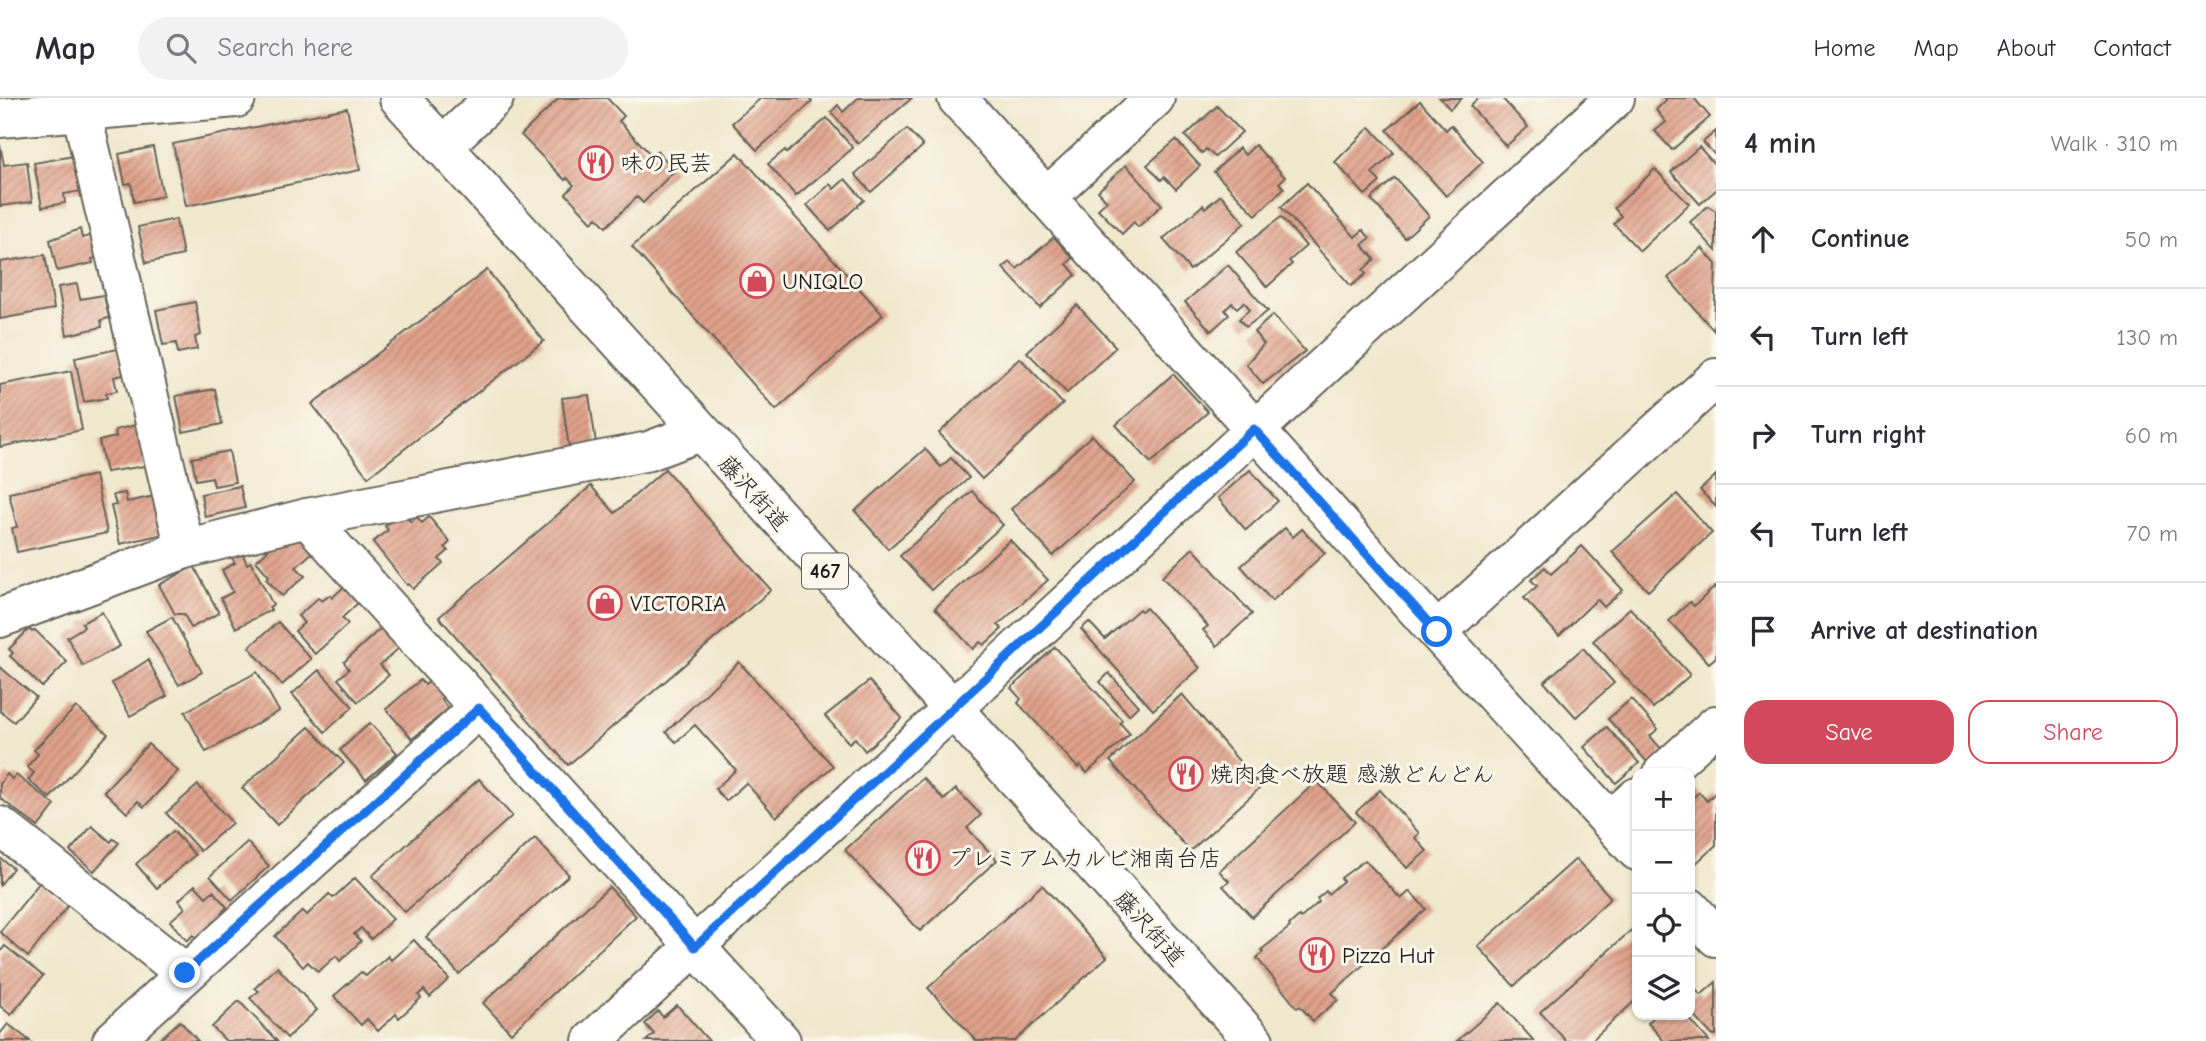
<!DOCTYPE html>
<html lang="en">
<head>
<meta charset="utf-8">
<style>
	body { margin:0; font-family:"Comic Neue","Klee One",sans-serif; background:#f2f2f3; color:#2b2b33 }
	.controls { position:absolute; right:21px; bottom:21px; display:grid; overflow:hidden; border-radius:14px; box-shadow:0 2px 5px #0004 }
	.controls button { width:63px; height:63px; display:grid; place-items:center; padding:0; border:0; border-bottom:2px solid #e1e1e2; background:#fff; color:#2b2b33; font:35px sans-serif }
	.stop { position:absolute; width:21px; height:21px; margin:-16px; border:5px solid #1a73e8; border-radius:50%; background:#fff }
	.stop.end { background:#1a73e8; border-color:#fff; box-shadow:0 2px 7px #0008 }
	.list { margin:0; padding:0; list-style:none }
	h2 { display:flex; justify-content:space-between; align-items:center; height:91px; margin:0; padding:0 28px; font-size:30px }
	h2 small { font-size:23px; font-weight:400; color:#7c7c81 }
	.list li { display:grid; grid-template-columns:46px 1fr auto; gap:21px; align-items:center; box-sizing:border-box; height:98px; padding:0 28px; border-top:2px solid #e1e1e2 }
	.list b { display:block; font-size:26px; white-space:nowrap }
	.list em { font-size:23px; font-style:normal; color:#7c7c81 }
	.actions { display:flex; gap:14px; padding:21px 28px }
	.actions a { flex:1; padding:16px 0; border:2px solid #d1495b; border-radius:21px; text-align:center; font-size:24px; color:#d1495b }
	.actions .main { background:#d1495b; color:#fff }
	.icon { flex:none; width:38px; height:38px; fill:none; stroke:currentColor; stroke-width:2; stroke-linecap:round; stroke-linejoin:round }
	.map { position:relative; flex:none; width:1716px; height:943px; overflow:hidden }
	header { display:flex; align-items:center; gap:42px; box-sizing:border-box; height:98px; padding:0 35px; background:#fff; border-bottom:2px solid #e1e1e2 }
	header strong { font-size:33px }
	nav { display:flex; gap:38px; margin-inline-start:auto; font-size:24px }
	.search { width:490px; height:63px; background:#f2f2f3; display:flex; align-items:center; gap:18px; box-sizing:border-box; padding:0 24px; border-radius:38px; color:#7c7c81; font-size:26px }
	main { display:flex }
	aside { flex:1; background:#fff }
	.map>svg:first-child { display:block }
</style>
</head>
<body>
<header>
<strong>Map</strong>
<div class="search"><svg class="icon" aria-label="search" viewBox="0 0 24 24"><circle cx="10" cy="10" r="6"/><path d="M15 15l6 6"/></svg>Search here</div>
<nav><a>Home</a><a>Map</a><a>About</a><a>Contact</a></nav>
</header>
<main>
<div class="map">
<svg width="1716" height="943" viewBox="0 0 1716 943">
	<defs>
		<pattern id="building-hatch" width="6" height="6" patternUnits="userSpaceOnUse" patternTransform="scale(1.75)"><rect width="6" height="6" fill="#e0a28b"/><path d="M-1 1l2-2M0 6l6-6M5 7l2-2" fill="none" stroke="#b58371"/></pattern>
	</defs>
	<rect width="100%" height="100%" fill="#fbf7ec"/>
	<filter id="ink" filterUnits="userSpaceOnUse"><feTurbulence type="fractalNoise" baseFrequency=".0143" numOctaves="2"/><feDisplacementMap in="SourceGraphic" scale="14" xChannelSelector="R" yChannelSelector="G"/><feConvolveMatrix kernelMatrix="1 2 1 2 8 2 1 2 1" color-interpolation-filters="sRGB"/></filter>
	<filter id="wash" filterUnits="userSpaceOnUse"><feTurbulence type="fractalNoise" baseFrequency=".00686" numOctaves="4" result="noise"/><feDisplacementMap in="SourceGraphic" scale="28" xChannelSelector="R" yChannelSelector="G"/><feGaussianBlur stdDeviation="1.57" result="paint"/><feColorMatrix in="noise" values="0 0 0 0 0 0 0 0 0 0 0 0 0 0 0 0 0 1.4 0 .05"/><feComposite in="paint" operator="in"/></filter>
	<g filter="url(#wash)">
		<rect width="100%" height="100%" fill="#f0e8cd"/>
		<g id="blocks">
			<g fill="url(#building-hatch)">
				<polygon points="559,0 607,0 624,18 619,23 652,58 657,53 675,72 643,105 637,99 606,129 597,119 592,124 566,96 574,87 567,80 565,82 521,37"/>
				<polygon points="761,0 808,0 812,4 757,52 732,25"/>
				<polygon points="858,0 912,0 858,46 831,14 838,7 843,14"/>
				<polygon points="1440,0 1462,0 1450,11"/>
				<polygon points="1478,0 1502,0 1528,29 1506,48 1470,8"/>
				<polygon points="1664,0 1694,0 1710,19 1672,52 1655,33 1666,24 1656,12 1666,2"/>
				<polygon points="1420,3 1446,32 1451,27 1483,64 1446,98 1387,32"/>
				<polygon points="1217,8 1242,34 1215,59 1206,51 1202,55 1185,38"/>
				<polygon points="347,10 360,72 186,108 173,46"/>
				<polygon points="827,20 853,50 796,98 768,66 785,52 787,55"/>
				<polygon points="1370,29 1394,55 1372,75 1380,84 1365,97 1335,64"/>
				<polygon points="907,31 923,48 871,94 855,76"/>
				<polygon points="1716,33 1716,58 1703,44"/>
				<polygon points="1176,42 1200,68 1176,91 1164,79 1161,82 1147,67"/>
				<polygon points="0,47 4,67 27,64 32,104 0,108"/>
				<polygon points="1255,47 1285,79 1279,85 1284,90 1256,117 1214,74 1239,50 1245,57"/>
				<polygon points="153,49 163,98 134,104 131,85 125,86 119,56"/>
				<polygon points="1699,49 1716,68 1716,92 1700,106 1671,74"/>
				<polygon points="738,55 883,217 776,312 632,149"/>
				<polygon points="80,57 87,92 64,96 65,105 42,109 34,65"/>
				<polygon points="1126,67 1162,107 1138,129 1134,124 1122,136 1098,111 1107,103 1098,93"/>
				<polygon points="1655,71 1689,106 1640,153 1614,126 1621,118 1614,110"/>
				<polygon points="1395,80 1429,118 1405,140 1371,101"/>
				<polygon points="845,81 864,102 830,133 807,107 830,86 834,91"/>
				<polygon points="1307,85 1355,139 1363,132 1370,140 1362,147 1375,161 1363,172 1366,176 1351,188 1281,109"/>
				<polygon points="1221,97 1245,125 1190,172 1163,141 1203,107 1205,110"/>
				<polygon points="1708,108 1716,113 1716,153 1690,124"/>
				<polygon points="1281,119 1306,148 1289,163 1292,166 1267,189 1236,154"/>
				<polygon points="176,121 183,157 146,165 138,129"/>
				<polygon points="80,131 82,140 97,136 102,159 92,161 93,165 57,173 50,142"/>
				<polygon points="1054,139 1073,160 1067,166 1076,177 1040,210 1003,170 1010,164 1017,171"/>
				<polygon points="1702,150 1716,166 1714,233 1668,180"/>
				<polygon points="45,157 54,211 0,221 0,164"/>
				<polygon points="1228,167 1268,213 1246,229 1239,221 1250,211 1244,204 1237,210 1232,205 1225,212 1229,217 1211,233 1185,204"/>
				<polygon points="487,172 544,243 368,379 312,306"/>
				<polygon points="77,186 80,201 104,197 109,220 101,222 102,229 67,237 58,189"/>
				<polygon points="195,204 201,237 195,239 197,251 178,255 176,245 163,247 156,212"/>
				<polygon points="1077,207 1116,249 1067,295 1027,254"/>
				<polygon points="1273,217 1305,253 1263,286 1246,266 1264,246 1254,234"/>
				<polygon points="118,251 123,277 114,279 117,293 106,295 107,300 84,304 75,260"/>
				<polygon points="1020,260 1063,306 982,381 939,335"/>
				<polygon points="71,273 82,332 0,349 0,287"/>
				<polygon points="1173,276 1208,314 1151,365 1116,327"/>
				<polygon points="215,291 222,326 183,334 176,298"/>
				<polygon points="589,297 596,345 569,350 562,300"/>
				<polygon points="136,327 145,368 106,374 99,343 116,339 115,332"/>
				<polygon points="1092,337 1135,384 1053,458 1011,411"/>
				<polygon points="925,351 941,369 951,360 969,380 888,451 855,413"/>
				<polygon points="229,353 235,384 214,388 212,379 196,382 192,360"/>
				<polygon points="665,371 771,492 568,667 439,519 591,388 615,415"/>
				<polygon points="1250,372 1278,403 1246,432 1218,400"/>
				<polygon points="95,377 107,435 17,454 12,430 17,429 9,395"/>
				<polygon points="1716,377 1716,409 1700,392"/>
				<polygon points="240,388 245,410 205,419 201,396"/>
				<polygon points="972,393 1003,427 931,492 900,458"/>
				<polygon points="125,395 127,404 155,398 164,436 120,446 111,408 116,407 113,397"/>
				<polygon points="1677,396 1712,435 1648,493 1612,454"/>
				<polygon points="401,413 411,424 417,419 422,425 429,419 450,444 445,449 448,453 439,461 443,465 413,491 409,486 407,487 373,444 388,432 385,428"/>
				<polygon points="1285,430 1293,439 1302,431 1325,455 1272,503 1241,468"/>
				<polygon points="298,434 314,453 296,469 305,478 282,498 266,481 269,478 256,463 285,436"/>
				<polygon points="1010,442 1048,482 998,527 1002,531 984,547 980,544 973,551 935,510"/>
				<polygon points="1582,448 1623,492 1604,509 1597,501 1559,538 1524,500 1537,488 1531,482 1545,469 1551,476"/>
				<polygon points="1193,450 1252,516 1217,548 1203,532 1208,528 1162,479"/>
				<polygon points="242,455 247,466 251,464 273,507 269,509 271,512 236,530 221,500 233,494 222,472 235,465 232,460"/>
				<polygon points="194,468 219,515 191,530 184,516 175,516 159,487"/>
				<polygon points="348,485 362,501 342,520 348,526 315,556 295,533 304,525 298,518 318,500 322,503 330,497 332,500"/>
				<polygon points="1716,488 1716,559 1709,565 1669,523 1690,504 1694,508"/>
				<polygon points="1146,510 1200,570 1153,612 1081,531 1089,524 1105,541 1139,511 1141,513"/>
				<polygon points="1630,510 1690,577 1653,610 1593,543"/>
				<polygon points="102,514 120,548 83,568 67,539 84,529 82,525"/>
				<polygon points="172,519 202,574 179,587 146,533"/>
				<polygon points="278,524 311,561 282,587 249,549"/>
				<polygon points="381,530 399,550 380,567 389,577 358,604 338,581 349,571 344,564"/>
				<polygon points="29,531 32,534 35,532 67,564 42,589 10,558 13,555 9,551"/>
				<polygon points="1055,549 1122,622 1120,625 1130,636 1087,675 1080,667 1078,670 1018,605 1021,601 1011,590"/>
				<polygon points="1583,550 1614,585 1576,619 1544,584"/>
				<polygon points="148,562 167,598 130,618 112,585"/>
				<polygon points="739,564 833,668 776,719 746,685 726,703 715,691 736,672 695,627 676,644 666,634"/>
				<polygon points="0,569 36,599 14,624 0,613"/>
				<polygon points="319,572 353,609 325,634 292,596"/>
				<polygon points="257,574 279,613 206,654 185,614"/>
				<polygon points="1109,575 1138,608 1129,617 1100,584"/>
				<polygon points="433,581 446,597 441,601 448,611 412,641 386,611 420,582 425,587"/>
				<polygon points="869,583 902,620 865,653 855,640 849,645 825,618"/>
				<polygon points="1182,596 1261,689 1190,753 1110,663"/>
				<polygon points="1631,601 1658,631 1650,638 1664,654 1650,667 1608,621"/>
				<polygon points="76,609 108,636 50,700 28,682 34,675 27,669 38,656 34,652"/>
				<polygon points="370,625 397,655 366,682 340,652"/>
				<polygon points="309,629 344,665 277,727 242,690"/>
				<polygon points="1607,629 1639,665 1616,685 1584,649"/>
				<polygon points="148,646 178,673 144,709 138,703 127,715 104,693"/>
				<polygon points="7,676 12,681 16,677 55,707 38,729 0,700 0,686"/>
				<polygon points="923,680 944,702 956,691 981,717 967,730 997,762 920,833 845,752"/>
				<polygon points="479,681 512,718 405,814 372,778"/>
				<polygon points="1317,683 1355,724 1252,819 1223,788 1229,783 1219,773"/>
				<polygon points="198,687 232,725 200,753 166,715"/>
				<polygon points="1380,692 1419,735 1415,740 1427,753 1407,770 1356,714"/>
				<polygon points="1699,694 1707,703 1716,694 1716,747 1694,767 1690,762 1690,702"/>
				<polygon points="92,728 111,744 113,741 119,745 94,773 70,753"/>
				<polygon points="173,733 195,757 157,790 136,766"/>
				<polygon points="535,740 569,777 459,876 426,839"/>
				<polygon points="247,744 269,768 232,802 210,778"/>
				<polygon points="0,760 13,770 0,787"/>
				<polygon points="1576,761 1611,800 1514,888 1478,848"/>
				<polygon points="1365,762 1401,801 1410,793 1426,811 1332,895 1338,902 1313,923 1300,908 1297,910 1257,860 1263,854 1261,852 1290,829 1289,827 1299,818 1301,820 1319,804 1317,801 1326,793 1328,796 1343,783 1341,780"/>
				<polygon points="355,780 393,821 371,841 361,830 354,836 361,843 340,863 336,858 318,874 308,864 303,869 275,838 303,813 307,817 329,796 333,800"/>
				<polygon points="40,784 69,806 28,859 0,834"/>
				<polygon points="195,787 206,799 213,793 227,809 221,815 224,817 197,841 193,837 187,843 170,823 185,810 179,802"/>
				<polygon points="1042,787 1107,859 1015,943 977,943 928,890"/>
				<polygon points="609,789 636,818 511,935 483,905"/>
				<polygon points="1637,827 1637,901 1591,943 1566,943 1540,914"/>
				<polygon points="414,842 449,881 430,899 424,892 418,897 421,900 399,920 396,916 378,933 367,921 361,927 334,898 361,874 366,878 388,858 391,862"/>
				<polygon points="5,848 43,878 11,917 0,908 0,854"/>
				<polygon points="277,869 317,912 287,940 250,900 259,893 255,890"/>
				<polygon points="1716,884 1716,937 1712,937 1690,913 1690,900 1697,893 1701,897"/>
				<polygon points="239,903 277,943 226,943 212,929"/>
				<polygon points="1500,905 1534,943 1457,943"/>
				<polygon points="677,907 709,943 646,943 654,936 645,926 658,913 663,919"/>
				<polygon points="1656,917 1686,917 1709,943 1664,943 1648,925"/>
				<polygon points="180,923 198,943 158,943"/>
				<polygon points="8,926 30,943 0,943 0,936"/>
			</g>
		</g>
	</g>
	<g filter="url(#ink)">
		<use href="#blocks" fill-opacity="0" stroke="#66635a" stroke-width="2"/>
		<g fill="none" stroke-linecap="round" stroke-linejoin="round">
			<g stroke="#66635a" stroke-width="42">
				<g id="minor">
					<polyline points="957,0 1437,534 1637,753"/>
					<polyline points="81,12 185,451"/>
					<polyline points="0,20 236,0"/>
					<polyline points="442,49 494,0"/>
					<polyline points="1047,99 1155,0"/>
					<polyline points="307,420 781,943"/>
					<polyline points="0,520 185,451 307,420 649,353 699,334"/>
					<polyline points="1437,534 1716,280"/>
					<polyline points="1663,675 1716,627"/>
					<polyline points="1610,723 1637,699"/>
					<polyline points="0,728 185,875"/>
					<polyline points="1690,810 1716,839"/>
					<polyline points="112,943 479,610"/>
					<polyline points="592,943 1615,0"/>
				</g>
			</g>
			<g stroke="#66635a" stroke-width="42">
				<polyline id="highway" points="399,0 1254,943"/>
			</g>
			<use href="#minor" stroke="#fff" stroke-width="38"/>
			<use href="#highway" stroke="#fff" stroke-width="38"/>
		</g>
	</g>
	<g fill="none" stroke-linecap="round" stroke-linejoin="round" filter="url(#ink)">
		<polyline stroke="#1a73e8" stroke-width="9" points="185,875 479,610 695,849 1254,331 1437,534"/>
	</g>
	<defs>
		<g id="restaurant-ring" transform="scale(1.75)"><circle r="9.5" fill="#fbf7ec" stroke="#d1495b" stroke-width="1.5"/><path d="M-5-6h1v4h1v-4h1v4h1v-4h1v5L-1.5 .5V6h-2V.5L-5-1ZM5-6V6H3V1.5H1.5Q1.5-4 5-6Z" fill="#d1495b"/></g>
		<g id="shop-ring" transform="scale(1.75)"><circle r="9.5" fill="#fbf7ec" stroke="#d1495b" stroke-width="1.5"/><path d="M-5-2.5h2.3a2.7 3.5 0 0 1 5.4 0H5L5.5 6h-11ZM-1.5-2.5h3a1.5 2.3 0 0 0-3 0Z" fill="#d1495b"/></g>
	</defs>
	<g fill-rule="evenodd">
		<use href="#restaurant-ring" x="596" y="65"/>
		<use href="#shop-ring" x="757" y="183"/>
		<use href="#shop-ring" x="605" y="505"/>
		<use href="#restaurant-ring" x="1186" y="676"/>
		<use href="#restaurant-ring" x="923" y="760"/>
		<use href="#restaurant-ring" x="1317" y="857"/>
	</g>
	<g text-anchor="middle" stroke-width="6" stroke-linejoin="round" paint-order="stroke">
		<rect fill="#fbf7ec" stroke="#5f5e5a" stroke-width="2" x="802" y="455.5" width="46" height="35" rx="5"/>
		<g font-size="21" font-weight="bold" fill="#1c1c1c">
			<text x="825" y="480">467</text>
		</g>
		<g font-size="23" fill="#1c1c1c" stroke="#fbf7ec" text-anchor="start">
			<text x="620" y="73">味の民芸</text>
			<text x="782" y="191">UNIQLO</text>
			<text x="630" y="513">VICTORIA</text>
			<text x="1210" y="684">焼肉食べ放題 感激どんどん</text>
			<text x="948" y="768">プレミアムカルビ湘南台店</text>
			<text x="1342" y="865">Pizza Hut</text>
		</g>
		<g font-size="23" fill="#1c1c1c" stroke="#fbf7ec">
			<text transform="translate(754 395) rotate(48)" y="8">藤沢街道</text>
			<text transform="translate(1150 830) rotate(48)" y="8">藤沢街道</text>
		</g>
	</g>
</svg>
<div class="controls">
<button>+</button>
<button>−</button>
<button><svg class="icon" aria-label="locate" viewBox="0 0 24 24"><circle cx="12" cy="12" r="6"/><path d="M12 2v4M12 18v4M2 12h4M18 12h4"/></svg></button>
<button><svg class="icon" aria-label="layers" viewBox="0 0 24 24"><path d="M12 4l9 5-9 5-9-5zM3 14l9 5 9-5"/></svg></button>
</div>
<div class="stop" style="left:1437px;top:534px"></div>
<div class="stop end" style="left:185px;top:875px"></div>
</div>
<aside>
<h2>4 min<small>Walk · 310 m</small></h2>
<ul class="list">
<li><svg class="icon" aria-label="ahead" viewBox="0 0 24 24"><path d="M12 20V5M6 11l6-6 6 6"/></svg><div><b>Continue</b></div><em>50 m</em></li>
<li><svg class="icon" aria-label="left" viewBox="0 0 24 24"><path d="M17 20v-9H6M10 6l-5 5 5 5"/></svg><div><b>Turn left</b></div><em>130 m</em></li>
<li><svg class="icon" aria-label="right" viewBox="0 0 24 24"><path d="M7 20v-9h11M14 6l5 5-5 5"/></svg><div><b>Turn right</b></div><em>60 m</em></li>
<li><svg class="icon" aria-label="left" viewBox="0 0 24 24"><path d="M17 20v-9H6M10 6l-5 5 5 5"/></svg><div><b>Turn left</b></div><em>70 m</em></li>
<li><svg class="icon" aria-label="arrive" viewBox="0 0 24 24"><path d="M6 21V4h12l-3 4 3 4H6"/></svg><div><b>Arrive at destination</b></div></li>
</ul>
<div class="actions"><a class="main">Save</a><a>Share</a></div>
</aside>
</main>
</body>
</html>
